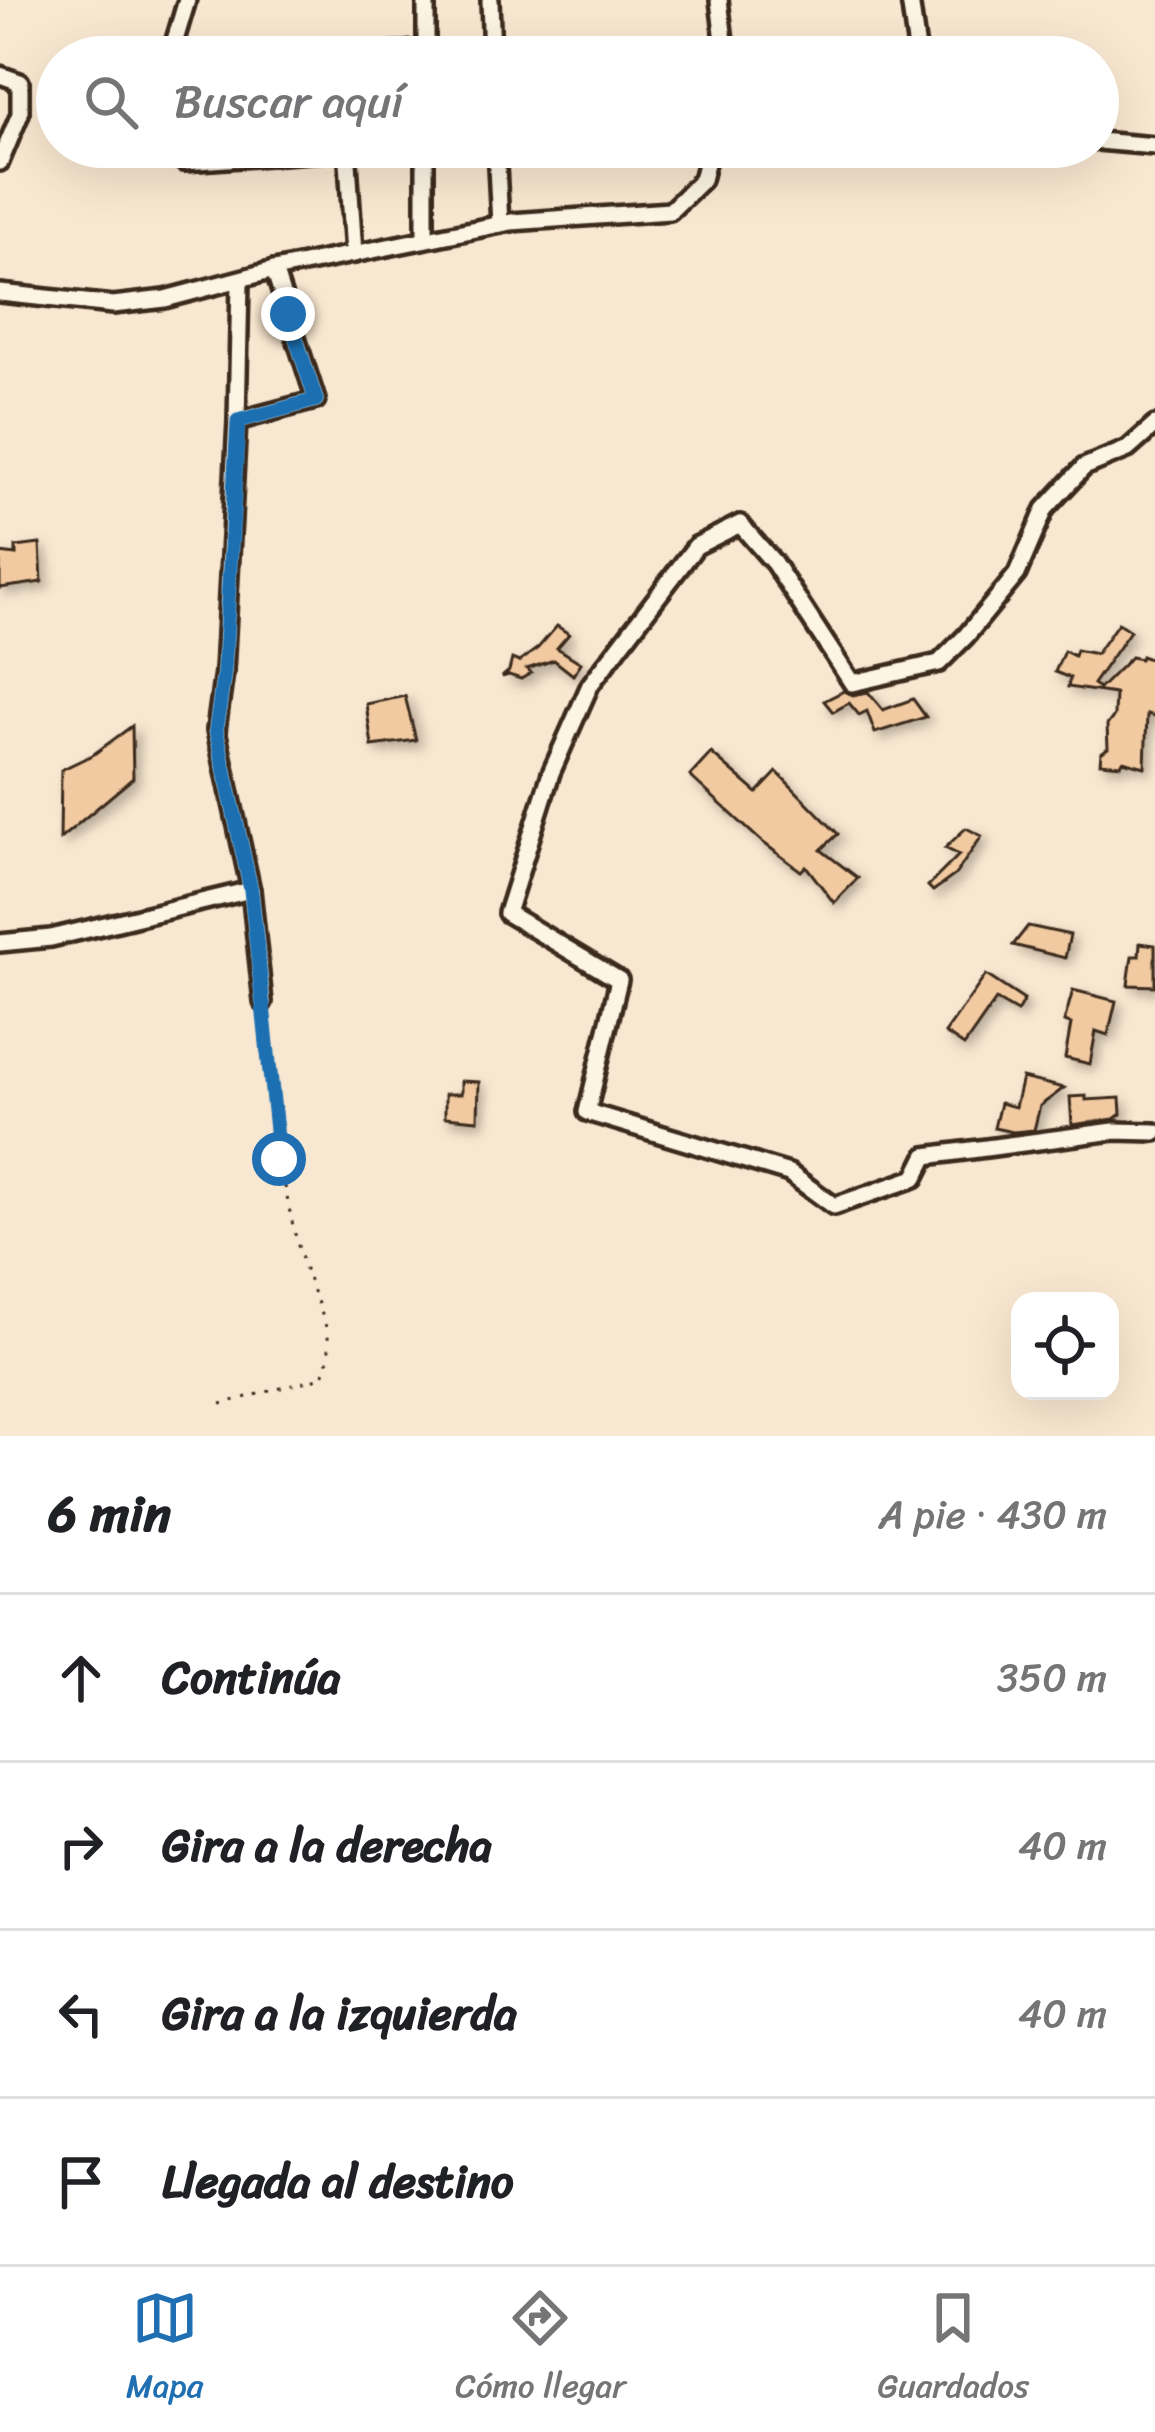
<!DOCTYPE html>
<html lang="es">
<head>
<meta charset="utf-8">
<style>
	body { margin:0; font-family:Sriracha,sans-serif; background:#f2f2f2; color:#202124 }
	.controls { position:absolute; right:36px; bottom:36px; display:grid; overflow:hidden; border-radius:24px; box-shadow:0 12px 48px #0002 }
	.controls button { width:108px; height:108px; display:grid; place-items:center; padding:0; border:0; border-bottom:3px solid #e0e0e0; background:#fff; color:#202124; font:60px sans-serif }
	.stop { position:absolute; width:36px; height:36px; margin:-27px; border:9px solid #1f6fb2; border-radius:50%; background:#fff }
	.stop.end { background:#1f6fb2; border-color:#fff; box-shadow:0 3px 12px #0008 }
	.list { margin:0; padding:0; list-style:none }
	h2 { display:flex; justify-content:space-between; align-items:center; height:156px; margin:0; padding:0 48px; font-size:51px }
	h2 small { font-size:39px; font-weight:400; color:#757577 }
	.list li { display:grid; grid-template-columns:78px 1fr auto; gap:36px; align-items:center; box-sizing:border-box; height:168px; padding:0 48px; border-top:3px solid #e0e0e0 }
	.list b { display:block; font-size:45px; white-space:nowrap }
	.list em { font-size:39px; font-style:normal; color:#757577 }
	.icon { flex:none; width:66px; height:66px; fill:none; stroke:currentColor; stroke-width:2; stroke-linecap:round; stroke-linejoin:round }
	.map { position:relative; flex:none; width:1155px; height:1436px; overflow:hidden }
	.search { position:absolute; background:#fff; box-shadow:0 12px 48px #0002; left:36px; right:36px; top:36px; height:132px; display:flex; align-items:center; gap:30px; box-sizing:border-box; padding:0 42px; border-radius:66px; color:#757577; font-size:45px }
	.sheet { height:828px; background:#fff }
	nav { display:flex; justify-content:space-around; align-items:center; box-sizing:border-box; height:168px; border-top:3px solid #e0e0e0; background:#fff; font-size:33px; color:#757577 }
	nav a { display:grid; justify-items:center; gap:6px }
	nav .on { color:#1f6fb2 }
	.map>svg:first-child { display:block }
</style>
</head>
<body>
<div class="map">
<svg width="1155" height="1436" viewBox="0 0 1155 1436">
	<defs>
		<filter id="shadow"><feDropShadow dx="5.5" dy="5.5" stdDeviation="6" flood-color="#0004"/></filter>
	</defs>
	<rect width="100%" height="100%" fill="#f9e8d1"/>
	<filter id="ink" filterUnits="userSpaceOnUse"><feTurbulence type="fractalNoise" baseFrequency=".00833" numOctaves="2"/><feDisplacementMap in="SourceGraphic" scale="24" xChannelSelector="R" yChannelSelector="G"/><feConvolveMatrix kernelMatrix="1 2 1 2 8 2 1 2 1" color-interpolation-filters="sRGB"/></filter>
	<g filter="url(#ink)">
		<g fill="#f1caa1" stroke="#3b2a1e" stroke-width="3" filter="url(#shadow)">
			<polygon points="40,544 42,582 0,588 0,553 16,555 16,547"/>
			<polygon points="1118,623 1130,631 1093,684 1099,689 1131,657 1140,659 1141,656 1155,661 1155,716 1147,714 1145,767 1123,761 1121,765 1100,763 1101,753 1108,748 1107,725 1114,716 1115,694 1068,687 1070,678 1055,672 1064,651 1074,656 1076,650 1096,654"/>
			<polygon points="557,626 569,634 557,648 581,663 573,675 554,660 527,669 531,673 521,679 509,675 502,677 509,671 512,659 519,662 538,648"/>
			<polygon points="844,691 853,695 868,692 883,710 913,699 926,717 875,733 867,711 859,715 849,703 833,712 824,701"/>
			<polygon points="405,696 416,740 372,746 366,704"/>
			<polygon points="132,726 133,778 60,839 61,770 94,754"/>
			<polygon points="711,753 757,793 777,772 838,834 821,850 858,878 834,903 806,866 801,871 761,841 690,776"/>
			<polygon points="966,828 982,836 955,875 933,891 928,886 959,855 945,848"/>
			<polygon points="1028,926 1070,935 1065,958 1013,945"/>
			<polygon points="1140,943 1155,945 1155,986 1128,985 1132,956 1139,956"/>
			<polygon points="986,975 1024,1000 1017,1012 996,1000 964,1046 945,1033"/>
			<polygon points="1073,990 1116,1001 1108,1035 1096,1031 1090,1064 1065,1058 1071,1024 1064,1022"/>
			<polygon points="1022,1078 1064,1088 1040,1106 1034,1130 1013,1132 994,1128 1000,1103 1015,1107"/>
			<polygon points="461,1081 479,1082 478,1120 445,1117 445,1094 461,1094"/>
			<polygon points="1086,1096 1086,1100 1120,1098 1121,1114 1114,1119 1072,1125 1070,1097"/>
		</g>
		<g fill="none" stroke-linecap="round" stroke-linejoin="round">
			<g stroke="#3b2a1e" stroke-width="24">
				<g id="street">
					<polyline points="490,0 492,57"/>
					<polyline points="719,0 726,57"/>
					<polyline points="910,0 918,57"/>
					<polyline points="426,54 426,0"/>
					<polyline points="170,57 187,0"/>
					<polyline points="348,57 426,49"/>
					<polyline points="0,75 20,82 20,114 0,162"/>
					<polyline points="1098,141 1155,146"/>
					<polyline points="177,147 184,162 394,147"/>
					<polyline points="347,147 354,254"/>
					<polyline points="496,147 500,224"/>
					<polyline points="425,239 425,147"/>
					<polyline points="240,282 237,421 224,672 216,730 251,890 263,1002"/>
					<polyline points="0,293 113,305 165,299 274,270 511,222 670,211 702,180 710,147"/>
					<polyline points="237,421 316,400 274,270"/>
					<polyline points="1155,425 1128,449 1084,467 1045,509 1017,574 966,636 939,663 852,683 774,563 740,524 696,546 590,685 551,773 507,913 619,980 587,1112 789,1173 834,1206 915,1178 926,1156 1114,1131 1155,1132"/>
					<polyline points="0,943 51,938 251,890"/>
				</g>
			</g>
			<path stroke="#3b2a1e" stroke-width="3" stroke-dasharray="3 9" stroke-linecap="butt" d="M221,1404L322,1377C340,1343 319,1310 308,1278C279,1194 275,1106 265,1018"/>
			<use href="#street" stroke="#fcf5e5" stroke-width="15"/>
		</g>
	</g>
	<g fill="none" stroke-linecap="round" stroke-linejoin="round" filter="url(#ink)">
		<polyline stroke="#1f6fb2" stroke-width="15" points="279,1159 251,890 216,730 224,672 238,421 316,400 288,314"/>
	</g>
</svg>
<div class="controls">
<button><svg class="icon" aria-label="locate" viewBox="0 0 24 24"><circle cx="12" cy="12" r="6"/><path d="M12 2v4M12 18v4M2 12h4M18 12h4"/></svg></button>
</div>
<div class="stop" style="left:279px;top:1159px"></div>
<div class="stop end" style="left:288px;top:314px"></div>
<div class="search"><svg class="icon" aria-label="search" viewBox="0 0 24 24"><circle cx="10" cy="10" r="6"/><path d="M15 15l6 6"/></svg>Buscar aquí</div>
</div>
<section class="sheet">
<h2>6 min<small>A pie · 430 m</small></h2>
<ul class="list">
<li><svg class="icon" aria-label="ahead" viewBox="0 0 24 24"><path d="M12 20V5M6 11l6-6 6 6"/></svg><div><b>Continúa</b></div><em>350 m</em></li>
<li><svg class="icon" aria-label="right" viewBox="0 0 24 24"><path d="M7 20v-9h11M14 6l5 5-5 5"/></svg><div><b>Gira a la derecha</b></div><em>40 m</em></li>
<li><svg class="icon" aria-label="left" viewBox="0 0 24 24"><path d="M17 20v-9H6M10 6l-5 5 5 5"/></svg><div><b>Gira a la izquierda</b></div><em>40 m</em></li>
<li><svg class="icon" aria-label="arrive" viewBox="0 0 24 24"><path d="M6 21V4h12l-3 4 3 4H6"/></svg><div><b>Llegada al destino</b></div></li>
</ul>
</section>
<nav>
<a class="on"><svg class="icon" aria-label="map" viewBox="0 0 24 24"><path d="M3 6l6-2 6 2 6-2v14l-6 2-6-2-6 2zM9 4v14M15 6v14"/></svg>Mapa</a>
<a><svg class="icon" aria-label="directions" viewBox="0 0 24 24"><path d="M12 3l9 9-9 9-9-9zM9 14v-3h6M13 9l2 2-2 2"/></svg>Cómo llegar</a>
<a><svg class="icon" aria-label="saved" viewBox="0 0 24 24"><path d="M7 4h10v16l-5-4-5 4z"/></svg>Guardados</a>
</nav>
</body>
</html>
